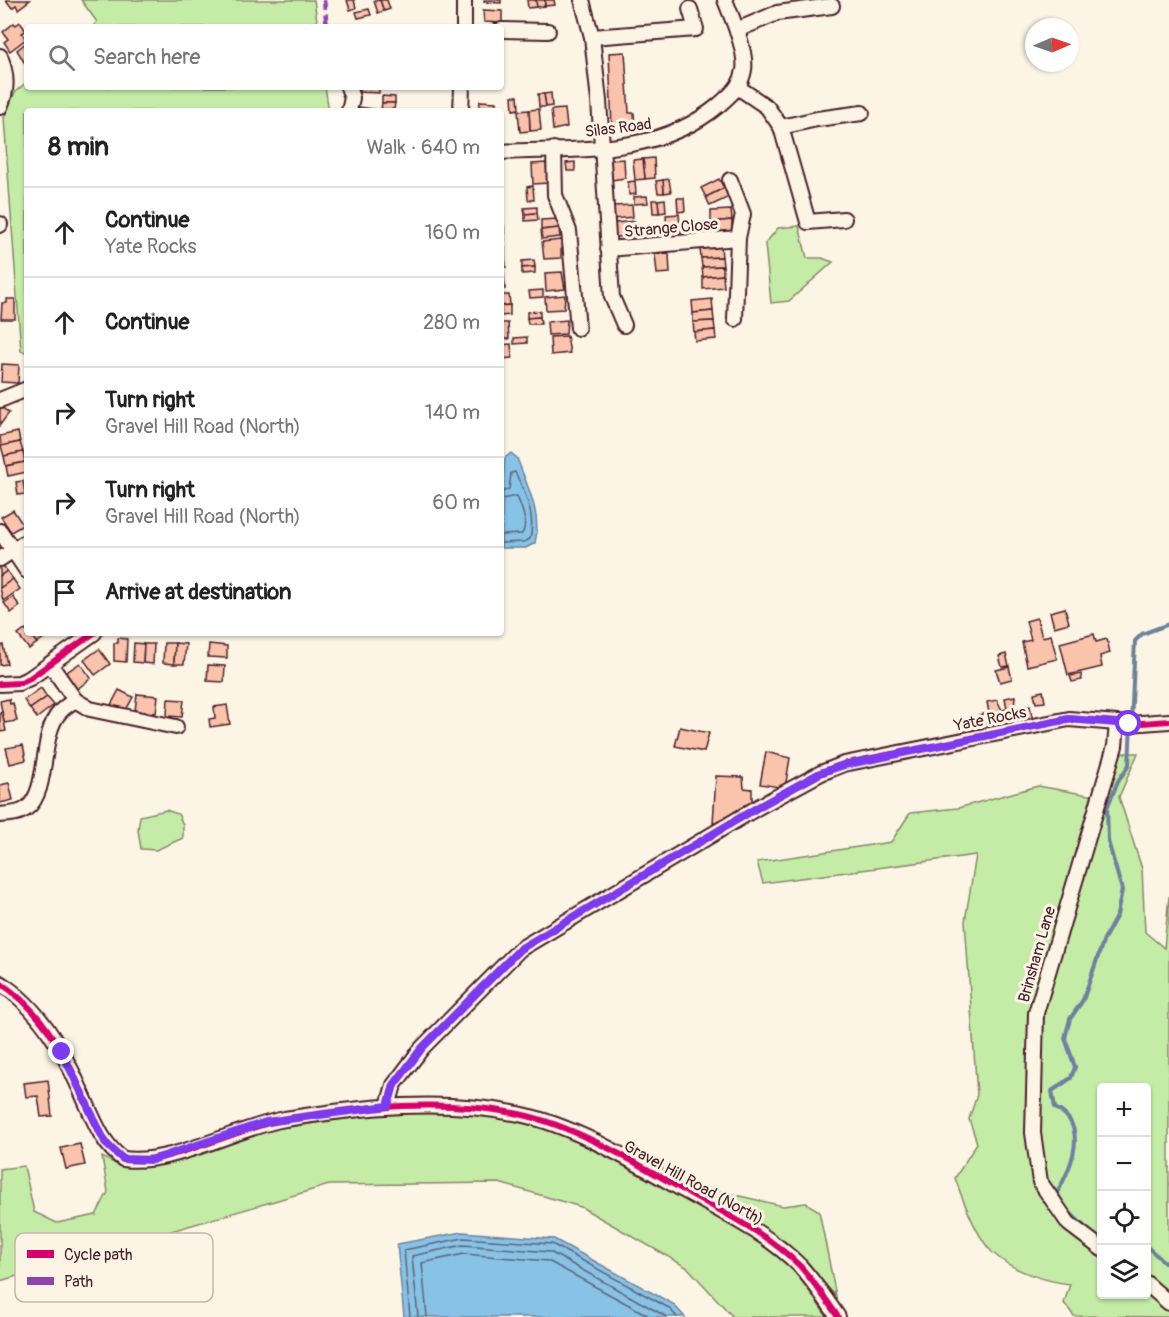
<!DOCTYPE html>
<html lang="en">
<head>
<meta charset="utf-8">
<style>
	body { margin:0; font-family:Pangolin,sans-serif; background:#f6f6f6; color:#222 }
	.controls { position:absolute; right:18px; bottom:18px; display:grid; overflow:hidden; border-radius:6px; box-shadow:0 2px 4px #0004 }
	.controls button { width:54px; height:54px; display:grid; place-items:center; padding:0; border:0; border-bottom:2px solid #e0e0e0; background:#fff; color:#222; font:30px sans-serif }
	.compass { position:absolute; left:1025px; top:18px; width:54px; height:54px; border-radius:50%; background:#fff; box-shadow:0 2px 4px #0004; rotate:88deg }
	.stop { position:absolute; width:18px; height:18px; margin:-14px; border:4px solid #7c3aed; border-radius:50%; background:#fff }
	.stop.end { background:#7c3aed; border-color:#fff; box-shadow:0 2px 6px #0008 }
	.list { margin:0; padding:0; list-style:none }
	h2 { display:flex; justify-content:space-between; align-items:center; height:78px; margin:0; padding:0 24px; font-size:26px }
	h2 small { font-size:20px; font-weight:400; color:#767676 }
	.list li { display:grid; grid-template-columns:39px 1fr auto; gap:18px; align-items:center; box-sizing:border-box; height:90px; padding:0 24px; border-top:2px solid #e0e0e0 }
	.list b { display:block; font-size:22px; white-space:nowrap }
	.list p { margin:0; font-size:20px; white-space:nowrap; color:#767676 }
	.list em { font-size:20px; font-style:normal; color:#767676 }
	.icon { flex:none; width:33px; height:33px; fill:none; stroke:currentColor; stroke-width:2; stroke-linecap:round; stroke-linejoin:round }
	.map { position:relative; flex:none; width:1169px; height:1317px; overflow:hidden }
	.search { position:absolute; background:#fff; box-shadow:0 2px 4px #0004; left:24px; top:24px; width:480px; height:66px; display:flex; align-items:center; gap:15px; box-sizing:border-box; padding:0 21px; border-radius:6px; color:#767676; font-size:22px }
	.panel { position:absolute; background:#fff; box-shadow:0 2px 4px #0004; left:24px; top:108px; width:480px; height:528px; border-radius:6px }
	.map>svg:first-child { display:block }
</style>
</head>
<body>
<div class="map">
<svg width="1169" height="1317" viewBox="0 0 1169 1317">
	<rect width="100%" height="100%" fill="#fcf5e5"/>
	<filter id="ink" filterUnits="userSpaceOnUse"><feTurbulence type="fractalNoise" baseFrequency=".0167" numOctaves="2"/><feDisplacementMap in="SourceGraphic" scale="12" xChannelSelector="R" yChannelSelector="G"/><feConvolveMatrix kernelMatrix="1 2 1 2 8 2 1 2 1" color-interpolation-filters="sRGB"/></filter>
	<g filter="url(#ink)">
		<g fill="#c4eca7" stroke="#878669" stroke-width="1.5" fill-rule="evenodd">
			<polygon points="81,0 314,0 318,27 92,27 97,22"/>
			<polygon points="27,82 27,87 325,87 329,111 27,111 27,352 21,351 4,118 15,92"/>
			<polygon points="799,226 807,258 822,258 833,262 789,301 771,303 765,244 778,228"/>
			<path d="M1121,753H1138L1119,797L1142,869L1145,932L1164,948L1169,896V1317L1074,1316L1064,1303L1070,1284C1044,1281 1013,1271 993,1253C977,1238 962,1198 955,1178L977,1143L969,1119L977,1095L965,921L976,855L763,883L757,862L891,842L910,813L958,808L1038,786L1105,798ZM1102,1088H1146V1294H1102Z"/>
			<polygon points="166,810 178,814 183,825 183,838 156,850 141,849 138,830 140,816"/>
			<polygon points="387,1113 486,1114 551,1130 629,1166 766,1242 792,1266 827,1317 733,1317 688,1268 581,1207 499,1183 329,1185 0,1281 0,1169 24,1166 34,1212 57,1223 96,1215 108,1192 102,1157 118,1165 144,1166 266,1130"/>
			<polygon points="684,1183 783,1206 806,1203 819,1211 836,1296 786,1242"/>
		</g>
		<g fill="#86c3e6" stroke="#6e819b" stroke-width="1.5">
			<path d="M511,453L517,458C527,486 542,513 535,543L526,548H501L504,466L505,458Z"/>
			<polygon points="462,1232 554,1239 673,1304 685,1317 404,1317 397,1244"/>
		</g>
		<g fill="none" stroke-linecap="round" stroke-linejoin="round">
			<g stroke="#626176" stroke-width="1.5">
				<path d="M501,492L509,489L511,473L515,472C525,492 536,516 530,539L524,542L501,543"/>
				<path d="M501,499L517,496C521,508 529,522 522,534L501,535"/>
				<polyline points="410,1317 404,1250 463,1238 552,1244 669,1308 677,1317"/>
				<polyline points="418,1317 412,1256 463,1245 550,1252 667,1317"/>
				<polyline points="427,1317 422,1263 464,1254 548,1261 651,1317"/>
			</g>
			<g stroke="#6e819b" stroke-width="4">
				<path d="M1090,1232L1066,1209L1057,1193C1071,1168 1090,1125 1055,1108L1052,1091L1071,1078L1075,1067L1065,1038L1070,1019L1083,1000L1104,939L1117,915L1122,890L1108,841L1107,808L1118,781L1129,765L1135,641L1142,634L1169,624"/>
				<polyline points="1146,1246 1169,1266"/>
			</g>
		</g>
		<g fill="#f9c3ac" stroke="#4a1f2b" stroke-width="1.5">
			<polygon points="6,0 30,0 18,9 16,5 12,8"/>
			<polygon points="347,0 354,0 356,8 350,10"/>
			<polygon points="380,0 384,11 378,13 374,1"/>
			<polygon points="380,0 387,0 390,9 384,11"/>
			<polygon points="484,0 501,0 501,3 484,2"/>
			<polygon points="527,0 536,0 537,7 528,8"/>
			<polygon points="536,0 545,0 545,6 537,7"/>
			<polygon points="545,0 554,0 555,5 545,6"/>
			<polygon points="369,9 371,15 358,18 356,12"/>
			<polygon points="483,10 502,11 502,23 484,22"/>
			<polygon points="20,22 26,31 22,33 26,39 10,51 4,42 8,39 3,32 14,23 16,25"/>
			<polygon points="27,42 27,59 24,62 17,50"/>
			<polygon points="625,52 629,113 634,113 635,127 612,128 609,53"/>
			<polygon points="359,87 379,87 379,93 359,92"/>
			<polygon points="551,93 552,106 546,107 544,94"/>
			<polygon points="538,94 544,94 546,107 539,107"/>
			<polygon points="382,96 395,97 395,103 382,103"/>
			<polygon points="512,96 518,96 519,109 513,110"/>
			<polygon points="480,101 496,102 496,111 479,111"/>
			<polygon points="382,103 395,103 394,109 381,109"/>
			<polygon points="359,107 379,110 379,111 358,111"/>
			<polygon points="539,109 541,130 530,131 529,110"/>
			<polygon points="565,109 567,127 553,130 551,110"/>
			<polygon points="529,110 530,131 520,132 518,111"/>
			<polygon points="654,158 655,178 645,179 643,159"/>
			<polygon points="624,159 625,178 612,180 610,160"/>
			<polygon points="643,159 645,179 635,180 633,160"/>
			<polygon points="575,162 575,171 567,171 566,163"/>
			<polygon points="546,163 548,183 533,184 532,164"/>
			<polygon points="669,179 671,192 664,193 663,180"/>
			<polygon points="719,179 724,188 706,197 701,188"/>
			<polygon points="663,180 664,193 658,193 656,181"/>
			<polygon points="635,181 636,194 629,195 628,182"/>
			<polygon points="533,186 534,200 528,200 527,187"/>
			<polygon points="724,188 729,197 710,206 706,197"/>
			<polygon points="647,196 648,203 634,204 634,197"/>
			<polygon points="677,198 684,198 685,211 678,212"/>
			<polygon points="665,199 666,212 659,213 658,200"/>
			<polygon points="652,200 658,200 659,213 653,213"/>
			<polygon points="632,205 633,217 613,219 614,206"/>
			<polygon points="537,207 537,213 525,214 524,208"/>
			<polygon points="731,210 732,220 711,222 711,211"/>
			<polygon points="537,213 538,220 525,221 525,214"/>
			<polygon points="679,214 681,234 667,233 666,215"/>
			<polygon points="558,219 559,228 541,230 541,220"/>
			<polygon points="732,220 732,231 712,232 711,222"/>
			<polygon points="635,221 636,236 615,237 614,223"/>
			<polygon points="501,225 504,225 505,241 501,241"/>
			<polygon points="559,228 560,237 542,239 541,230"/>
			<polygon points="561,240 561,258 544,259 542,242"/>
			<rect x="501" y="246" width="4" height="10"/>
			<polygon points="721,247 722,257 701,258 700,249"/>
			<polygon points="662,253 669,254 670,273 657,274 655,254"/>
			<polygon points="501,256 505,256 506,267 501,267"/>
			<polygon points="722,257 723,266 702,267 701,258"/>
			<polygon points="534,260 535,267 522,268 522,261"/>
			<polygon points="723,266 723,275 703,277 702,267"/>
			<polygon points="535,267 535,273 522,274 522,268"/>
			<polygon points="562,272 565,289 546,291 545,273"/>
			<polygon points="501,273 504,273 505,289 501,289"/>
			<polygon points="723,275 724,287 703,289 703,277"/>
			<polygon points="543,290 543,297 530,298 529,291"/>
			<polygon points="501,295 509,295 510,305 501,306"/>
			<polygon points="565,295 564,309 546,310 545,297"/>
			<polygon points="7,299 15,299 15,319 1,319 2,303 7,303"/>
			<polygon points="712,299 713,311 693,313 692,301"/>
			<polygon points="510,305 510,315 501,316 501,306"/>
			<polygon points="540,311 540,317 527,318 527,312"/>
			<polygon points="713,311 714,321 693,322 693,313"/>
			<polygon points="540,317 541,324 528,324 527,318"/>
			<polygon points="567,320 566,334 548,335 547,322"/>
			<polygon points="714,321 715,330 694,332 693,322"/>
			<polygon points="501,323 508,323 509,339 501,339"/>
			<polygon points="715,330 716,339 695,341 694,332"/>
			<polygon points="567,336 570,353 551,355 550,337"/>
			<polygon points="527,337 527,343 514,344 514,338"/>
			<polygon points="511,344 512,358 501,359 501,345"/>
			<polygon points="2,364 19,365 18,383 1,382"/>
			<polygon points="0,406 9,413 0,425"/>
			<polygon points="18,432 20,442 1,446 0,436"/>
			<polygon points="20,442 23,452 4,456 1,446"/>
			<polygon points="23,452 25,462 6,466 4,456"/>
			<polygon points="25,462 27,472 8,476 6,466"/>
			<polygon points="23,481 25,494 18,495 16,482"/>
			<polygon points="13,510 23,525 11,532 1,517"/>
			<polygon points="2,564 7,571 0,576 0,565"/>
			<polygon points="7,571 13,579 0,588 0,576"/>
			<polygon points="13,579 20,589 3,601 0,588"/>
			<polygon points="13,597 20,606 11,613 4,603"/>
			<polygon points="1065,608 1069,623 1054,627 1050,612"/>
			<polygon points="1037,618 1042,637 1051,635 1057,659 1027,666 1022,642 1031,640 1026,621"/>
			<polygon points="26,629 37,643 29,649 18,635"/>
			<polygon points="29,633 42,633 45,637 37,643"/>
			<polygon points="1094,634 1096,642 1107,639 1110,653 1100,656 1102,667 1068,675 1060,643"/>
			<polygon points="118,638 127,639 126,662 114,661 114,643 118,643"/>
			<polygon points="134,643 144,644 143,663 133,662"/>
			<polygon points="164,643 175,643 174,664 163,663"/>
			<polygon points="175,643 186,644 184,664 174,664"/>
			<polygon points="144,644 154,644 153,664 143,663"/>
			<polygon points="209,644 227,646 227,658 208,657"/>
			<polygon points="3,645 7,664 0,665 0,646"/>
			<polygon points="99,649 110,664 95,675 84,660"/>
			<polygon points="1006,654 1009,666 1002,667 999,656"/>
			<polygon points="80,663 91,678 76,690 64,674"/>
			<polygon points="208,665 225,666 224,682 207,681"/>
			<polygon points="1009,667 1012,679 1000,682 996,670"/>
			<polygon points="1081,674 1082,680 1072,682 1070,676"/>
			<polygon points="41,688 47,697 30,709 24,700"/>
			<polygon points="119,690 133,697 125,712 111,705"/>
			<polygon points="1043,691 1045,702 1036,703 1034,693"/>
			<polygon points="137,694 158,696 156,713 135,711"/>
			<polygon points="1015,696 1014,708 1030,706 1033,721 1010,725 1005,698"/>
			<polygon points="47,697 54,705 37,718 30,709"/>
			<polygon points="9,699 10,704 13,703 17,721 4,723 0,701"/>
			<polygon points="168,699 184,700 182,717 167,716"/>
			<polygon points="997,700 1002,710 1007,709 1010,725 989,730 988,723 980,724 978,715 989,713 987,702"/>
			<polygon points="227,705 230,724 210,727 209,719 215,718 214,707"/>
			<polygon points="2,712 6,731 0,732 0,713"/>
			<polygon points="680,727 709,733 704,752 675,746"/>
			<polygon points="23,745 26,760 10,764 6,748"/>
			<polygon points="766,752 790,758 785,788 760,784"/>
			<polygon points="716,776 743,777 744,788 752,789 752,805 744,805 743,812 724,823 713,823"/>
			<polygon points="9,783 13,800 0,803 0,785"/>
			<polygon points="48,1080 52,1116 41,1117 38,1096 26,1097 24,1083"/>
			<polygon points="80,1144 85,1165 66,1169 61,1148"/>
		</g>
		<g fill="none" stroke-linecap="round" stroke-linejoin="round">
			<g stroke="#4a1f2b" stroke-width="18">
				<g id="minor">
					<polyline points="464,0 464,27"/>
					<polyline points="582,0 592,37 599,101 612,297 624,325"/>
					<polyline points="501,30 548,31"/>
					<polyline points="737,30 777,13 832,6"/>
					<polyline points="592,37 696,29 690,9"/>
					<path d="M0,56C7,75 8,89 0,107"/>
					<polyline points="348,87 352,98 349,111"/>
					<polyline points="739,88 767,107 781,127 808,222 844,219"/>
					<polyline points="461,111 462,87"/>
					<polyline points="781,127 817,119 862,113"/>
					<polyline points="554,149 555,195 569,231 578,328"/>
					<path d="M501,152C577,148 657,157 719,105C731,94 741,87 744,70C747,51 732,18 725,0"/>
					<polyline points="730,180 743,214 738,238 735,319"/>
					<polyline points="0,224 0,225"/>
					<polyline points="608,249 738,238"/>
					<polyline points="0,400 27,389"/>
					<polyline points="0,531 27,571"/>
					<polyline points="0,559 27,541"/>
					<polyline points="50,664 75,700 90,709 176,727"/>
					<polyline points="0,684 19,683 30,678 94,633"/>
					<path d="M0,815C9,814 20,814 27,808C50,790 39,734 60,712C64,707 70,704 75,700"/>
					<path d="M0,983C38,1007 62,1048 80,1089C92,1114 100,1143 123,1159C171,1166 235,1128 285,1119C362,1107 441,1098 519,1114C576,1126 636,1163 687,1192C726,1214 768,1234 800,1266C814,1282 826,1299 838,1317"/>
					<polyline points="388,1106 394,1085 422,1048 520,949 760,806 821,773 844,764 1069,719 1129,724 1169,721"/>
					<polyline points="1102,1249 1069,1224 1040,1182 1033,1133 1036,1013 1115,746 1117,723"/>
					<polyline points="1146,1283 1169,1303"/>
				</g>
			</g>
			<use href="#minor" stroke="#fcf5e5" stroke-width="14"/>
			<polyline stroke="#8e44ad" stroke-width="4.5" stroke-dasharray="9 4.5" stroke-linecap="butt" points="324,0 327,27"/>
			<g stroke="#fcf5e5" stroke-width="10">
				<g id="cycleway">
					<polyline points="0,684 19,683 30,678 94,633"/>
					<path d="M0,983C38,1007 62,1048 80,1089C92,1114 100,1143 123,1159C171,1166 235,1128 285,1119C362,1107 441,1098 519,1114C576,1126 636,1163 687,1192C726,1214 768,1234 800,1266C814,1282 826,1299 838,1317"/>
					<polyline points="388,1106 394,1085 422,1048 520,949 760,806 821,773 844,764 1069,719 1129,724 1169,721"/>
				</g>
			</g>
			<use href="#cycleway" stroke="#d6006c" stroke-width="6"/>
		</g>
	</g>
	<g fill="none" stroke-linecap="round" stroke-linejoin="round" filter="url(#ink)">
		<polyline stroke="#7c3aed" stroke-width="8" points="62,1052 106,1144 123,1159 152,1160 266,1122 388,1106 394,1085 422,1048 520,949 760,806 820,773 844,765 1069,719 1129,724"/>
	</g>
	<g text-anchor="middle" stroke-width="6" stroke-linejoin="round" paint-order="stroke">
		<g font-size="16" fill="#4a1f2b" stroke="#fcf5e5">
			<text transform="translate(618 127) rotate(-7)" y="6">Silas Road</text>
			<text transform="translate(671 227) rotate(-5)" y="6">Strange Close</text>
			<text transform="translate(990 718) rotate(-11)" y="6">Yate Rocks</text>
			<text transform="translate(1036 954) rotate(-74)" y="6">Brinsham Lane</text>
			<text transform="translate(694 1182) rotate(29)" y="6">Gravel Hill Road (North)</text>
		</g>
	</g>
	<rect x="15" y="1233" width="198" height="69" rx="9" fill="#fcf5e5" stroke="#c7b5ad" stroke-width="1.5"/>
	<rect x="27" y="1250" width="27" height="8" fill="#d6006c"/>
	<rect x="27" y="1277" width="27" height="8" fill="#8e44ad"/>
	<g font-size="16" fill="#4a1f2b">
		<text x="64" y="1260">Cycle path</text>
		<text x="64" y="1287">Path</text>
	</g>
</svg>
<div class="controls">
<button>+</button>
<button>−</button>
<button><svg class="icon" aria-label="locate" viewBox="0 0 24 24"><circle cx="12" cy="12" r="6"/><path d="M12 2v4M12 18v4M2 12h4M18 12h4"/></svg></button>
<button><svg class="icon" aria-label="layers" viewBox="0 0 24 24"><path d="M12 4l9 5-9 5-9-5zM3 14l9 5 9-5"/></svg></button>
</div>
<svg class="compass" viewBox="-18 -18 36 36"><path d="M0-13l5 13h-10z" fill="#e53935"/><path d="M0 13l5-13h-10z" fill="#767676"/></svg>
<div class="stop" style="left:1129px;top:724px"></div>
<div class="stop end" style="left:62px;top:1052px"></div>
<div class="search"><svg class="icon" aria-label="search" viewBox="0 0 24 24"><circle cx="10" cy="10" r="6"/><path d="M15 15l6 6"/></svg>Search here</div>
<section class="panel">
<h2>8 min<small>Walk · 640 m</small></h2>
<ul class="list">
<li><svg class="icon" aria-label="ahead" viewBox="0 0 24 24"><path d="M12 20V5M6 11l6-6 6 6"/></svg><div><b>Continue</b><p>Yate Rocks</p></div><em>160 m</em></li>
<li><svg class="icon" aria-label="ahead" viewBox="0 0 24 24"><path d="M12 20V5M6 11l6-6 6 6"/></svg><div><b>Continue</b></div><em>280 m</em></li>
<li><svg class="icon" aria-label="right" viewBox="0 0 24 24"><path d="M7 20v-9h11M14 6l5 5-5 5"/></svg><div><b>Turn right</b><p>Gravel Hill Road (North)</p></div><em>140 m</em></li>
<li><svg class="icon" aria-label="right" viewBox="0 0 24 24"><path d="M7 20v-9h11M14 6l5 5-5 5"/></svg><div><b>Turn right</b><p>Gravel Hill Road (North)</p></div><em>60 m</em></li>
<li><svg class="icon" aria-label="arrive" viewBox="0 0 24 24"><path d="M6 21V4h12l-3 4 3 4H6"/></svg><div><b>Arrive at destination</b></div></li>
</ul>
</section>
</div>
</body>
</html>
